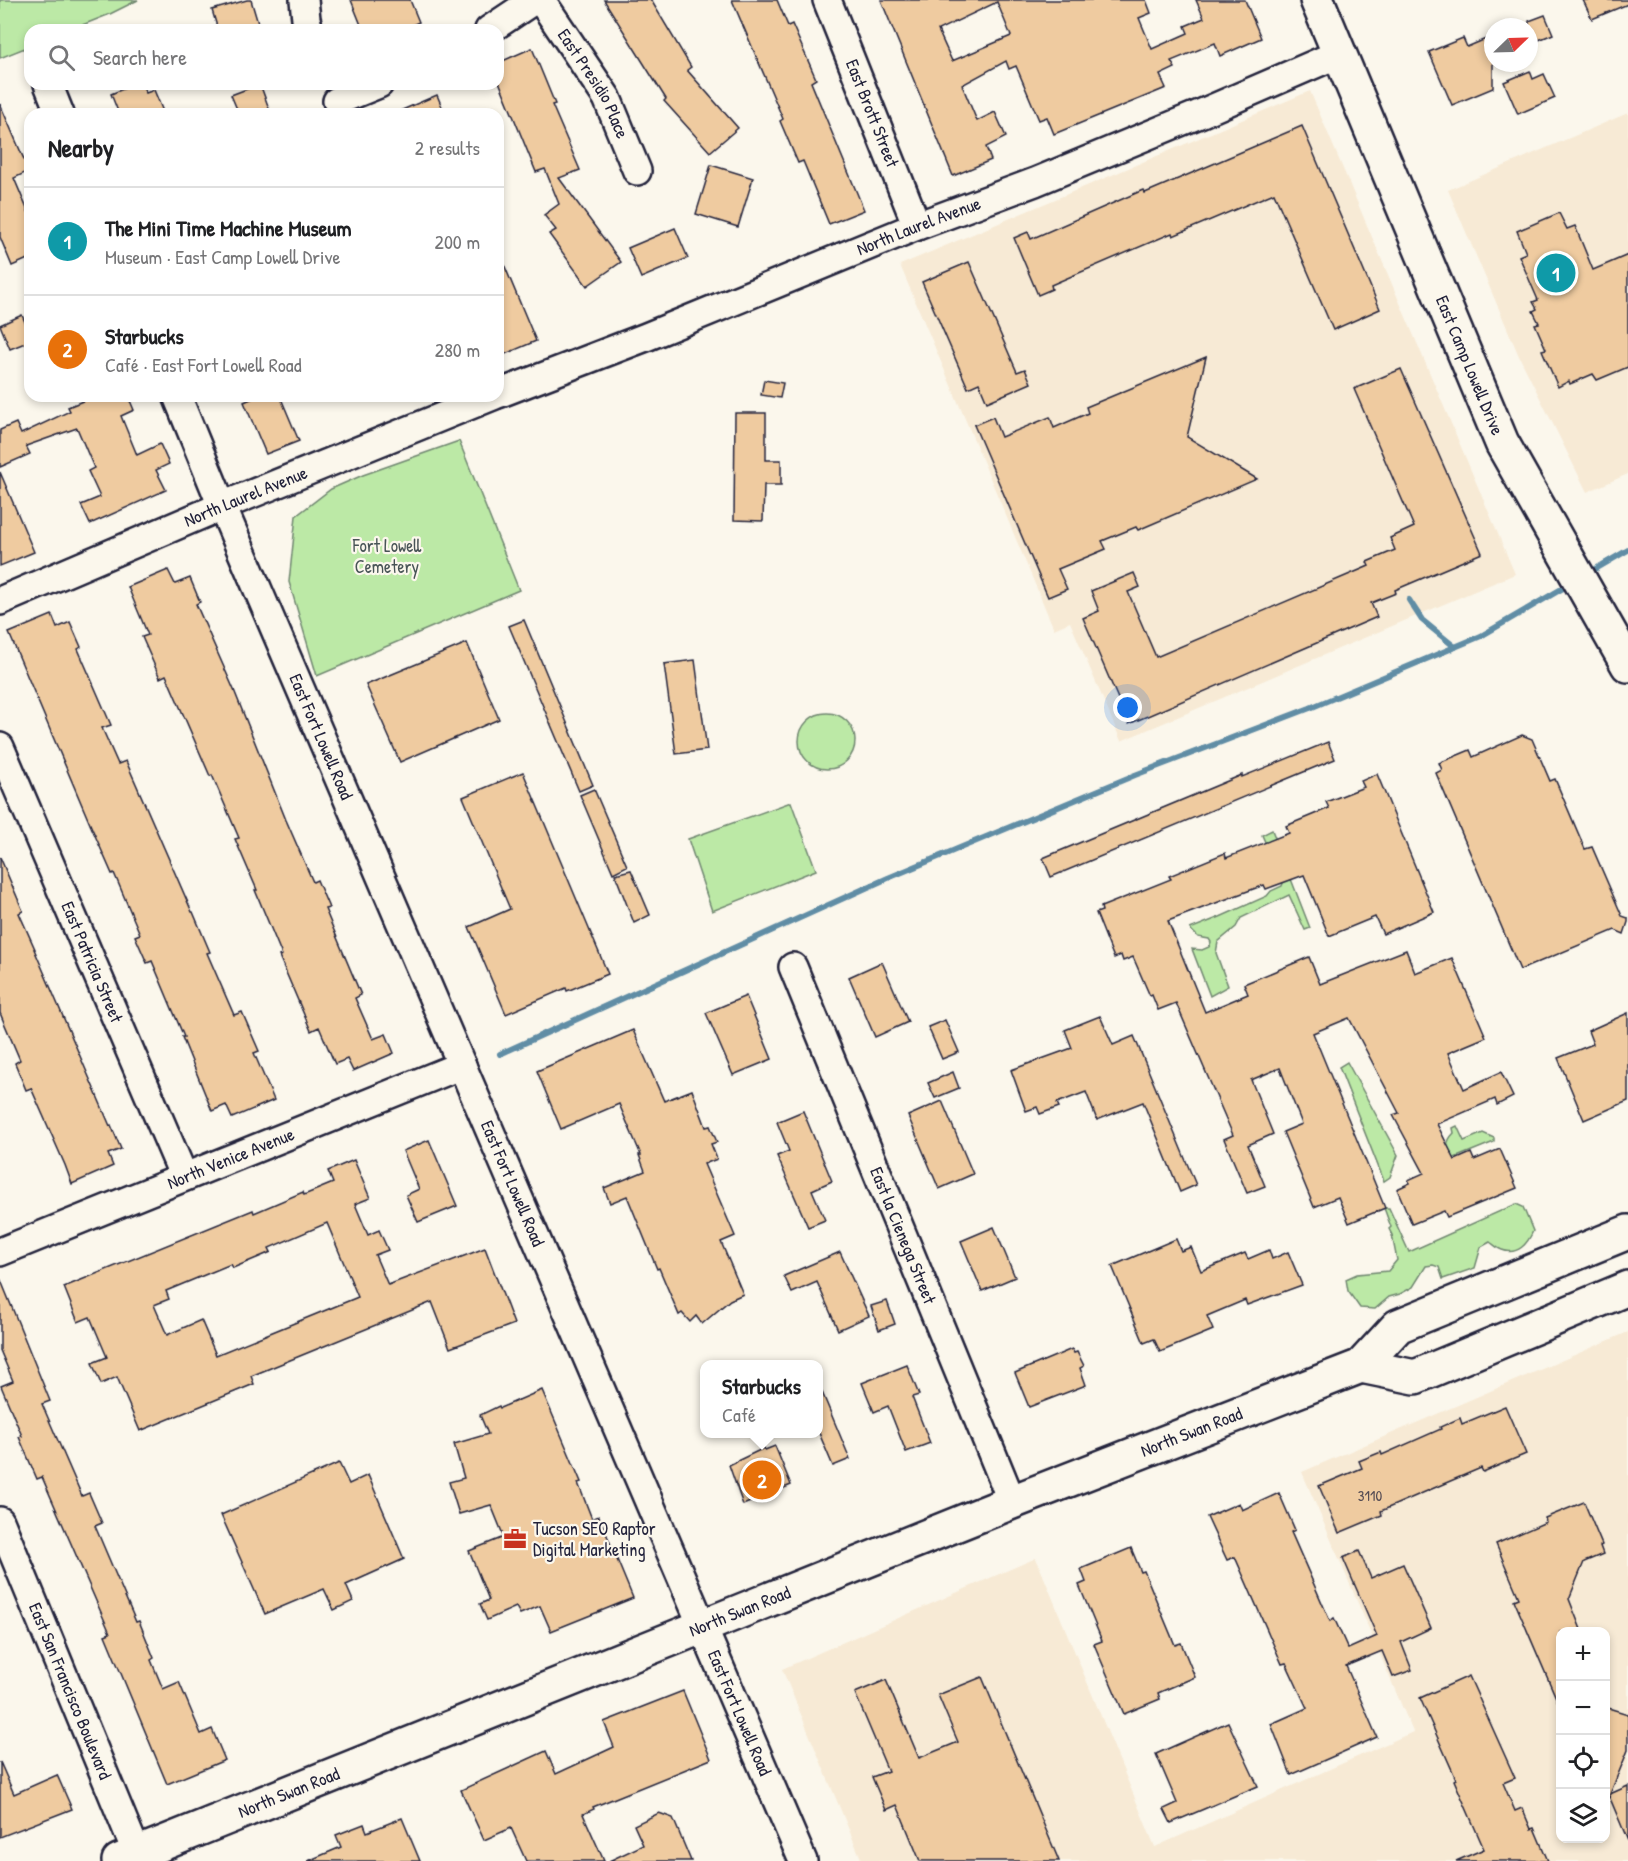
<!DOCTYPE html>
<html lang="en">
<head>
<meta charset="utf-8">
<style>
	body { margin:0; font-family:"Patrick Hand",sans-serif; background:#f2f2f2; color:#202124 }
	.controls { position:absolute; right:18px; bottom:18px; display:grid; overflow:hidden; border-radius:12px; box-shadow:0 3px 9px #0003 }
	.controls button { width:54px; height:54px; display:grid; place-items:center; padding:0; border:0; border-bottom:2px solid #e0e0e0; background:#fff; color:#202124; font:30px sans-serif }
	.compass { position:absolute; left:1484px; top:18px; width:54px; height:54px; border-radius:50%; background:#fff; box-shadow:0 3px 9px #0003; rotate:67deg }
	.you { position:absolute; left:1128px; top:708px; width:21px; height:21px; margin:-15px; border:4px solid #fff; border-radius:50%; background:#1a73e8; box-shadow:0 0 0 9px #1a73e833 }
	.badge { display:grid; place-items:center; width:39px; height:39px; border-radius:50%; background:#0b8043; color:#fff; font-size:20px; font-weight:700 }
	.pin { position:absolute; translate:-50% -50%; border:3px solid #fff; box-shadow:0 2px 6px #0006 }
	.popup { position:absolute; left:700px; top:1360px; width:123px; height:78px; box-sizing:border-box; display:grid; place-content:center; border-radius:12px; background:#fff; filter:drop-shadow(0 2px 4px #0005); font-size:20px; white-space:nowrap; color:#757577 }
	.popup b { font-size:22px; color:#202124 }
	.popup::after { content:''; position:absolute; left:50%; top:100%; margin-left:-12px; border:12px solid transparent; border-top-color:#fff }
	.list { margin:0; padding:0; list-style:none }
	h2 { display:flex; justify-content:space-between; align-items:center; height:78px; margin:0; padding:0 24px; font-size:26px }
	h2 small { font-size:20px; font-weight:400; color:#757577 }
	.list li { display:grid; grid-template-columns:39px 1fr auto; gap:18px; align-items:center; box-sizing:border-box; height:108px; padding:0 24px; border-top:2px solid #e0e0e0 }
	.list b { display:block; font-size:22px; white-space:nowrap }
	.list p { margin:0; font-size:20px; white-space:nowrap; color:#757577 }
	.list em { font-size:20px; font-style:normal; color:#757577 }
	.icon { flex:none; width:33px; height:33px; fill:none; stroke:currentColor; stroke-width:2; stroke-linecap:round; stroke-linejoin:round }
	.map { position:relative; flex:none; width:1628px; height:1861px; overflow:hidden }
	.search { position:absolute; background:#fff; box-shadow:0 3px 9px #0003; left:24px; top:24px; width:480px; height:66px; display:flex; align-items:center; gap:15px; box-sizing:border-box; padding:0 21px; border-radius:18px; color:#757577; font-size:22px }
	.panel { position:absolute; background:#fff; box-shadow:0 3px 9px #0003; left:24px; top:108px; width:480px; height:294px; border-radius:18px }
	.map>svg:first-child { display:block }
</style>
</head>
<body>
<div class="map">
<svg width="1628" height="1861" viewBox="0 0 1628 1861">
	<rect width="100%" height="100%" fill="#fbf7ec"/>
	<filter id="ink" filterUnits="userSpaceOnUse"><feTurbulence type="fractalNoise" baseFrequency=".0167" numOctaves="2"/><feDisplacementMap in="SourceGraphic" scale="12" xChannelSelector="R" yChannelSelector="G"/><feConvolveMatrix kernelMatrix="1 2 1 2 8 2 1 2 1" color-interpolation-filters="sRGB"/></filter>
	<g filter="url(#ink)">
		<g fill="#f7ead5" fill-rule="evenodd">
			<polygon points="1310,91 1515,574 1121,741 1070,622 1054,629 900,265"/>
			<polygon points="1628,113 1628,474 1587,492 1519,356 1448,190"/>
			<path d="M1628,1332V1861H862L782,1669L1036,1558L1155,1847L1413,1732L1302,1472ZM1560,1632H1606V1838H1560Z"/>
		</g>
		<g fill="#bce9a6" stroke="#6f8670" stroke-width="1.5">
			<polygon points="0,0 138,0 110,14 70,30 30,30 30,46 0,58"/>
			<polygon points="459,441 519,590 317,676 289,582 296,516 331,489 363,475"/>
			<circle cx="827" cy="741" r="28"/>
			<polygon points="791,802 816,870 712,911 688,839"/>
			<polygon points="1272,830 1310,928 1305,930 1289,895 1241,918 1236,927 1218,942 1216,953 1228,986 1210,996 1192,949 1202,950 1209,947 1211,942 1209,939 1198,937 1190,929 1220,917 1267,896 1271,891 1282,886 1283,883 1262,835"/>
			<polygon points="1347,1062 1398,1155 1390,1177 1384,1181 1339,1067"/>
			<path d="M1457,1126L1464,1141L1483,1133L1494,1138V1142L1452,1159C1446,1149 1445,1142 1454,1133L1453,1128Z"/>
			<path d="M1516,1204L1523,1207L1533,1231C1528,1243 1518,1256 1502,1250C1498,1249 1493,1244 1490,1242L1481,1247L1475,1268L1443,1279L1439,1267L1433,1265L1426,1266L1413,1287L1400,1294L1389,1297L1375,1309L1360,1308L1348,1291L1346,1279L1357,1274L1388,1271L1397,1260L1392,1235L1389,1229L1391,1227L1384,1208H1389L1409,1252Z"/>
		</g>
		<g fill="none" stroke-linecap="round" stroke-linejoin="round">
			<g stroke="#618da5" stroke-width="6">
				<polyline points="1587,574 1628,550"/>
				<polyline points="1409,600 1422,620 1455,647"/>
				<polyline points="500,1054 888,878 1135,775 1310,708 1481,636 1570,584"/>
			</g>
		</g>
		<g fill="#efcba0" stroke="#22223b" stroke-width="1.5" fill-rule="evenodd">
			<polygon points="247,0 251,0 260,30 218,30 212,10"/>
			<polygon points="351,0 410,0 419,22 401,30 363,30"/>
			<polygon points="604,0 651,0 691,67 687,70 738,128 710,152 664,101 666,99"/>
			<polygon points="732,0 777,0 788,26 792,24 816,79 811,82 864,210 829,224 803,161 798,163 780,121 783,119"/>
			<path d="M881,0H1146L1151,13L1139,18L1152,49L1188,33L1185,26L1204,18L1196,0H1245L1261,38L1220,56L1215,43L1171,61L1175,68L1160,75L1166,88L1054,134L1047,117L1039,120L1016,66L1009,69L1006,61L962,85L977,121L995,112L1006,137L986,147L991,160L953,176ZM997,2L1011,36L952,61L938,30Z"/>
			<polygon points="1583,0 1628,0 1628,4 1592,19"/>
			<polygon points="1545,15 1553,34 1529,44 1529,21"/>
			<polygon points="1493,36 1493,88 1452,105 1429,52 1463,38 1467,47"/>
			<polygon points="532,48 555,104 552,105 580,170 559,178 621,262 587,286 549,234 556,230 544,215 559,204 545,169 536,172 498,79 498,63"/>
			<polygon points="1530,71 1533,79 1544,74 1555,98 1518,114 1504,82"/>
			<polygon points="135,84 142,84 146,93 154,90 164,114 119,114 111,94"/>
			<polygon points="260,84 271,114 239,114 231,95"/>
			<polygon points="437,95 445,114 393,114"/>
			<polygon points="0,104 29,171 14,178 30,216 30,258 12,266 0,237"/>
			<polygon points="1302,126 1380,309 1333,330 1274,193 1173,236 1172,233 1051,285 1052,289 1038,295 1014,238 1028,232 1031,239 1143,190 1145,193"/>
			<polygon points="711,165 753,178 738,227 696,214"/>
			<polygon points="1559,213 1567,229 1575,226 1593,270 1628,255 1628,367 1597,380 1593,374 1570,384 1569,381 1558,387 1542,350 1546,349 1535,324 1539,323 1533,311 1537,309 1533,302 1538,300 1519,256 1526,253 1517,231"/>
			<polygon points="675,228 688,258 641,278 628,248"/>
			<polygon points="498,250 536,341 498,357"/>
			<polygon points="969,262 1017,372 1025,369 1031,383 987,402 979,383 968,388 922,282"/>
			<polygon points="22,315 30,334 30,341 10,349 0,325"/>
			<polygon points="1206,357 1187,437 1257,479 1138,530 1136,527 1102,541 1106,549 1058,569 1067,589 1048,597 974,425 993,417 1001,437 1050,417 1054,428 1088,413 1086,407"/>
			<polygon points="1401,369 1482,553 1395,590 1396,593 1371,603 1377,617 1129,724 1083,618 1099,611 1091,591 1134,573 1140,587 1128,592 1156,657 1369,566 1367,562 1395,550 1390,538 1414,527 1354,389"/>
			<polygon points="764,380 783,383 780,398 761,395"/>
			<polygon points="95,396 128,396 134,410 121,416 137,455 160,444 169,464 156,470 166,490 90,524 81,505 100,497 88,471 94,468 77,428 26,446 30,454 0,467 0,430 16,423 21,434 70,411 68,407"/>
			<polygon points="258,396 280,396 299,441 266,454 244,402"/>
			<polygon points="735,413 766,413 766,460 781,460 781,485 764,485 763,521 734,520"/>
			<polygon points="0,472 34,552 0,566"/>
			<polygon points="168,570 175,584 190,578 200,602 196,604 234,690 286,820 313,882 317,880 329,908 325,909 361,995 355,998 373,1039 386,1034 394,1053 353,1071 347,1059 335,1064 319,1027 311,1031 279,956 282,955 255,890 257,890 235,839 239,838 212,775 210,776 166,675 160,678 142,637 148,635 128,587"/>
			<polygon points="52,615 57,628 70,622 81,647 78,649 111,725 102,728 118,764 126,761 192,912 193,912 210,952 207,953 234,1015 242,1012 259,1051 254,1053 274,1100 232,1118 226,1105 212,1111 182,1037 184,1037 152,961 147,963 135,936 140,934 114,873 112,874 90,824 9,633"/>
			<polygon points="524,620 593,785 579,791 509,626"/>
			<polygon points="467,643 499,719 400,762 366,685"/>
			<polygon points="695,660 707,750 676,754 664,664"/>
			<polygon points="1522,735 1532,739 1550,781 1555,779 1585,849 1592,847 1622,916 1628,918 1628,922 1624,934 1615,930 1520,970 1436,773 1442,770 1439,763 1470,750 1473,757"/>
			<polygon points="1328,742 1335,759 1051,877 1043,858 1242,775 1242,777"/>
			<polygon points="523,772 608,974 567,991 566,988 506,1014 469,927 510,909 463,797"/>
			<polygon points="1377,774 1434,912 1383,934 1375,917 1329,936 1304,875 1266,889 1264,885 1168,921 1205,1012 1248,994 1244,984 1309,957 1320,984 1406,950 1415,973 1452,958 1486,1037 1448,1053 1464,1089 1501,1072 1513,1097 1497,1105 1495,1099 1437,1124 1455,1160 1471,1153 1474,1160 1500,1149 1517,1188 1447,1217 1444,1211 1412,1224 1397,1189 1410,1183 1408,1180 1424,1173 1393,1115 1399,1113 1349,1018 1313,1033 1385,1208 1349,1223 1338,1197 1314,1207 1283,1132 1302,1124 1280,1068 1251,1080 1273,1134 1248,1145 1265,1186 1247,1193 1224,1139 1233,1135 1176,1003 1158,1010 1152,995 1150,996 1133,957 1123,961 1121,955 1114,958 1096,913 1102,911 1101,907 1171,879 1169,876 1225,853 1226,858 1289,833 1286,826 1329,808 1326,802 1364,787 1361,781"/>
			<polygon points="594,789 627,866 613,873 580,795"/>
			<polygon points="0,857 23,911 19,913 35,949 34,949 110,1126 111,1125 121,1149 108,1154 113,1166 72,1184 65,1165 31,1088 26,1090 15,1063 20,1060 0,1013"/>
			<polygon points="631,870 650,915 634,923 615,874"/>
			<polygon points="882,962 908,1022 875,1037 849,977"/>
			<polygon points="746,996 772,1059 733,1075 706,1013"/>
			<polygon points="1628,1013 1628,1101 1584,1120 1558,1058 1593,1044 1588,1031"/>
			<polygon points="1100,1016 1113,1045 1134,1036 1196,1185 1180,1192 1143,1102 1097,1120 1086,1092 1057,1103 1059,1107 1040,1114 1037,1107 1026,1111 1011,1070 1072,1048 1065,1030"/>
			<polygon points="945,1020 959,1052 942,1059 928,1027"/>
			<polygon points="633,1030 664,1101 692,1090 706,1127 710,1126 717,1142 711,1144 717,1159 704,1164 735,1236 721,1242 743,1294 730,1300 702,1324 696,1316 690,1322 682,1313 679,1315 659,1268 657,1269 627,1196 610,1203 604,1188 645,1171 639,1155 641,1155 619,1104 561,1129 537,1071"/>
			<polygon points="953,1072 959,1088 935,1098 928,1083"/>
			<polygon points="942,1101 973,1174 939,1189 908,1116"/>
			<polygon points="803,1111 832,1181 812,1190 825,1220 808,1227 777,1156 789,1151 777,1122"/>
			<polygon points="429,1140 457,1206 418,1222 406,1195 419,1189 403,1151"/>
			<path d="M354,1160L370,1198L355,1204L368,1235L379,1230L388,1250L375,1255L388,1285L485,1248L514,1324L450,1348L432,1302L251,1376L254,1384L140,1431L117,1377L101,1384L92,1363L107,1357L90,1317L78,1322L64,1287L253,1210L254,1213L303,1192L304,1195L333,1183L328,1171ZM327,1223L358,1297L216,1355L201,1320L167,1335L154,1305L169,1299L166,1291L231,1264L233,1268L271,1252L269,1248Z"/>
			<polygon points="994,1227 1015,1277 982,1291 961,1241"/>
			<polygon points="1176,1239 1181,1251 1191,1247 1201,1271 1245,1253 1248,1259 1269,1250 1272,1259 1288,1252 1302,1285 1247,1305 1245,1300 1207,1316 1213,1330 1160,1352 1154,1339 1144,1343 1112,1266"/>
			<polygon points="840,1252 869,1316 838,1330 817,1282 792,1293 784,1276"/>
			<polygon points="0,1278 50,1401 42,1404 82,1496 89,1493 102,1523 95,1526 136,1622 139,1621 154,1658 151,1660 163,1689 179,1682 201,1734 212,1729 225,1760 167,1784 105,1635 110,1633 42,1477 37,1479 19,1437 22,1436 1,1386 13,1381 0,1350"/>
			<polygon points="887,1301 895,1324 879,1330 871,1306"/>
			<polygon points="1072,1349 1074,1353 1077,1352 1084,1366 1080,1368 1086,1385 1029,1407 1015,1373"/>
			<polygon points="907,1365 919,1395 912,1397 930,1443 906,1452 888,1406 874,1412 862,1383"/>
			<polygon points="819,1385 850,1459 833,1466 819,1433"/>
			<polygon points="542,1390 581,1482 578,1483 592,1519 599,1516 633,1598 551,1631 540,1606 520,1614 516,1607 487,1620 480,1604 489,1600 469,1551 504,1537 491,1505 459,1514 449,1482 464,1478 454,1444 488,1434 480,1415 499,1406 500,1408"/>
			<polygon points="1505,1406 1526,1454 1483,1472 1481,1468 1441,1485 1381,1511 1382,1515 1339,1533 1319,1486 1362,1468 1359,1461 1381,1452 1382,1455 1441,1429 1440,1427 1460,1418 1462,1424"/>
			<polygon points="775,1446 791,1485 743,1505 729,1465 764,1448 765,1450"/>
			<polygon points="339,1463 349,1484 368,1475 404,1559 346,1585 353,1601 334,1610 324,1589 265,1614 221,1515"/>
			<polygon points="1279,1493 1295,1530 1291,1532 1330,1621 1334,1618 1348,1649 1377,1636 1343,1558 1359,1551 1371,1578 1403,1564 1431,1628 1401,1642 1412,1670 1393,1677 1382,1651 1346,1666 1377,1737 1291,1775 1271,1724 1307,1708 1286,1663 1282,1664 1235,1557 1227,1560 1207,1517 1239,1503 1242,1510"/>
			<polygon points="1584,1502 1602,1545 1600,1546 1603,1554 1584,1562 1569,1599 1582,1632 1560,1632 1560,1707 1514,1600 1519,1598 1496,1544 1546,1522 1545,1518"/>
			<polygon points="1131,1548 1141,1572 1144,1571 1175,1645 1181,1643 1195,1677 1158,1693 1160,1699 1124,1714 1094,1644 1102,1641 1079,1585 1086,1582 1081,1569"/>
			<polygon points="1469,1676 1515,1778 1503,1783 1515,1811 1522,1808 1531,1829 1534,1828 1548,1861 1456,1861 1484,1849 1454,1780 1456,1779 1420,1698"/>
			<polygon points="982,1677 1059,1861 920,1861 897,1805 886,1810 872,1777 888,1771 855,1693 886,1680 919,1758 958,1742 938,1695"/>
			<polygon points="683,1691 711,1759 593,1807 594,1809 583,1814 604,1861 526,1861 511,1828 484,1840 461,1790 546,1751 556,1774 614,1747 604,1722"/>
			<polygon points="1605,1707 1628,1714 1628,1750 1610,1794 1628,1786 1628,1841 1609,1796 1605,1803"/>
			<polygon points="1228,1722 1258,1786 1171,1823 1164,1809 1177,1803 1156,1754"/>
			<polygon points="0,1762 14,1794 57,1775 72,1809 0,1837"/>
			<polygon points="659,1813 673,1818 691,1861 609,1861 643,1845 634,1825"/>
			<polygon points="402,1818 420,1861 308,1861 341,1847 336,1835 364,1824 367,1832"/>
		</g>
		<g fill="none" stroke-linecap="round" stroke-linejoin="round">
			<g stroke="#22223b" stroke-width="32">
				<g id="minor">
					<polyline points="304,0 306,19 309,30"/>
					<path id="s1" d="M541,0L607,98L637,171"/>
					<path id="s2" d="M827,0L917,226"/>
					<polyline points="489,30 534,0"/>
					<polyline points="48,84 60,114"/>
					<polyline points="337,101 379,84"/>
					<path id="s3" d="M498,394L646,337L917,226L1035,182L1202,113L1338,54"/>
					<path id="s4" d="M177,396L222,506L803,1861"/>
					<path id="s5" d="M0,601L222,506L493,396"/>
					<path id="s6" d="M0,747L184,1177"/>
					<path id="s7" d="M793,967L1012,1502"/>
					<path id="s8" d="M0,1252L462,1065"/>
					<path id="s9" d="M0,1521L140,1861"/>
				</g>
			</g>
			<g stroke="#22223b" stroke-width="38">
				<g id="major">
					<path id="s10" d="M1317,0L1502,443L1628,665"/>
					<polyline points="1361,1366 1415,1377 1628,1288"/>
					<path id="s11" d="M119,1861L1012,1502L1361,1366L1398,1326L1628,1232"/>
				</g>
			</g>
			<use href="#minor" stroke="#fbf7ec" stroke-width="27"/>
			<use href="#major" stroke="#fbf7ec" stroke-width="33"/>
		</g>
	</g>
	<defs>
		<g id="office-bare" transform="scale(1.8)"><path d="M-6-3h4V-5.5h4V-3h4V5H-6ZM-1-4.5V-3h2v-1.5ZM-6 0V1H6V0Z" fill="#c8321e" stroke="#fbf7ec" stroke-width="2.5" paint-order="stroke"/></g>
	</defs>
	<g fill-rule="evenodd">
		<use href="#office-bare" x="515" y="1539"/>
	</g>
	<g text-anchor="middle" stroke-width="4.5" stroke-linejoin="round" paint-order="stroke">
		<g font-size="15" fill="#554c54">
			<text x="1370" y="1501">3110</text>
		</g>
		<g font-size="18" fill="#22223b" stroke="#fbf7ec">
			<text dy="6" stroke="none"><textPath href="#s1" startOffset="99">East Presidio Place</textPath></text>
			<text dy="6" stroke="none"><textPath href="#s2" startOffset="122">East Brott Street</textPath></text>
			<text dy="6" stroke="none"><textPath href="#s3" startOffset="453">North Laurel Avenue</textPath></text>
			<text dy="6" stroke="none"><textPath href="#s10" startOffset="396">East Camp Lowell Drive</textPath></text>
			<text dy="6" stroke="none"><textPath href="#s5" startOffset="267">North Laurel Avenue</textPath></text>
			<text dy="6" stroke="none"><textPath href="#s4" startOffset="370">East Fort Lowell Road</textPath></text>
			<text dy="6" stroke="none"><textPath href="#s6" startOffset="234">East Patricia Street</textPath></text>
			<text dy="6" stroke="none"><textPath href="#s8" startOffset="249">North Venice Avenue</textPath></text>
			<text dy="6" stroke="none"><textPath href="#s4" startOffset="856">East Fort Lowell Road</textPath></text>
			<text dy="6" stroke="none"><textPath href="#s7" startOffset="290">East la Cienega Street</textPath></text>
			<text dy="6" stroke="none"><textPath href="#s11" startOffset="1155">North Swan Road</textPath></text>
			<text dy="6" stroke="none"><textPath href="#s11" startOffset="669">North Swan Road</textPath></text>
			<text dy="6" stroke="none"><textPath href="#s9" startOffset="184">East San Francisco Boulevard</textPath></text>
			<text dy="6" stroke="none"><textPath href="#s4" startOffset="1432">East Fort Lowell Road</textPath></text>
			<text dy="6" stroke="none"><textPath href="#s11" startOffset="183">North Swan Road</textPath></text>
		</g>
		<g font-size="18" fill="#485456" stroke="#fbf7ec">
			<text x="387" y="552">Fort Lowell<tspan x="387" dy="21">Cemetery</tspan></text>
		</g>
		<g font-size="18" fill="#22223b" stroke="#fbf7ec" text-anchor="start">
			<text x="533" y="1535">Tucson SEO Raptor<tspan x="533" dy="21">Digital Marketing</tspan></text>
		</g>
	</g>
</svg>
<div class="controls">
<button>+</button>
<button>−</button>
<button><svg class="icon" aria-label="locate" viewBox="0 0 24 24"><circle cx="12" cy="12" r="6"/><path d="M12 2v4M12 18v4M2 12h4M18 12h4"/></svg></button>
<button><svg class="icon" aria-label="layers" viewBox="0 0 24 24"><path d="M12 4l9 5-9 5-9-5zM3 14l9 5 9-5"/></svg></button>
</div>
<svg class="compass" viewBox="-18 -18 36 36"><path d="M0-13l5 13h-10z" fill="#e53935"/><path d="M0 13l5-13h-10z" fill="#757577"/></svg>
<div class="you"></div>
<div class="pin badge" style="left:1556px;top:273px;background:#0f9aa8">1</div>
<div class="pin badge" style="left:762px;top:1480px;background:#e8710a">2</div>
<div class="popup"><b>Starbucks</b>Café</div>
<div class="search"><svg class="icon" aria-label="search" viewBox="0 0 24 24"><circle cx="10" cy="10" r="6"/><path d="M15 15l6 6"/></svg>Search here</div>
<section class="panel">
<h2>Nearby<small>2 results</small></h2>
<ul class="list">
<li><span class="badge" style="background:#0f9aa8">1</span><div><b>The Mini Time Machine Museum</b><p>Museum · East Camp Lowell Drive</p></div><em>200 m</em></li>
<li><span class="badge" style="background:#e8710a">2</span><div><b>Starbucks</b><p>Café · East Fort Lowell Road</p></div><em>280 m</em></li>
</ul>
</section>
</div>
</body>
</html>
